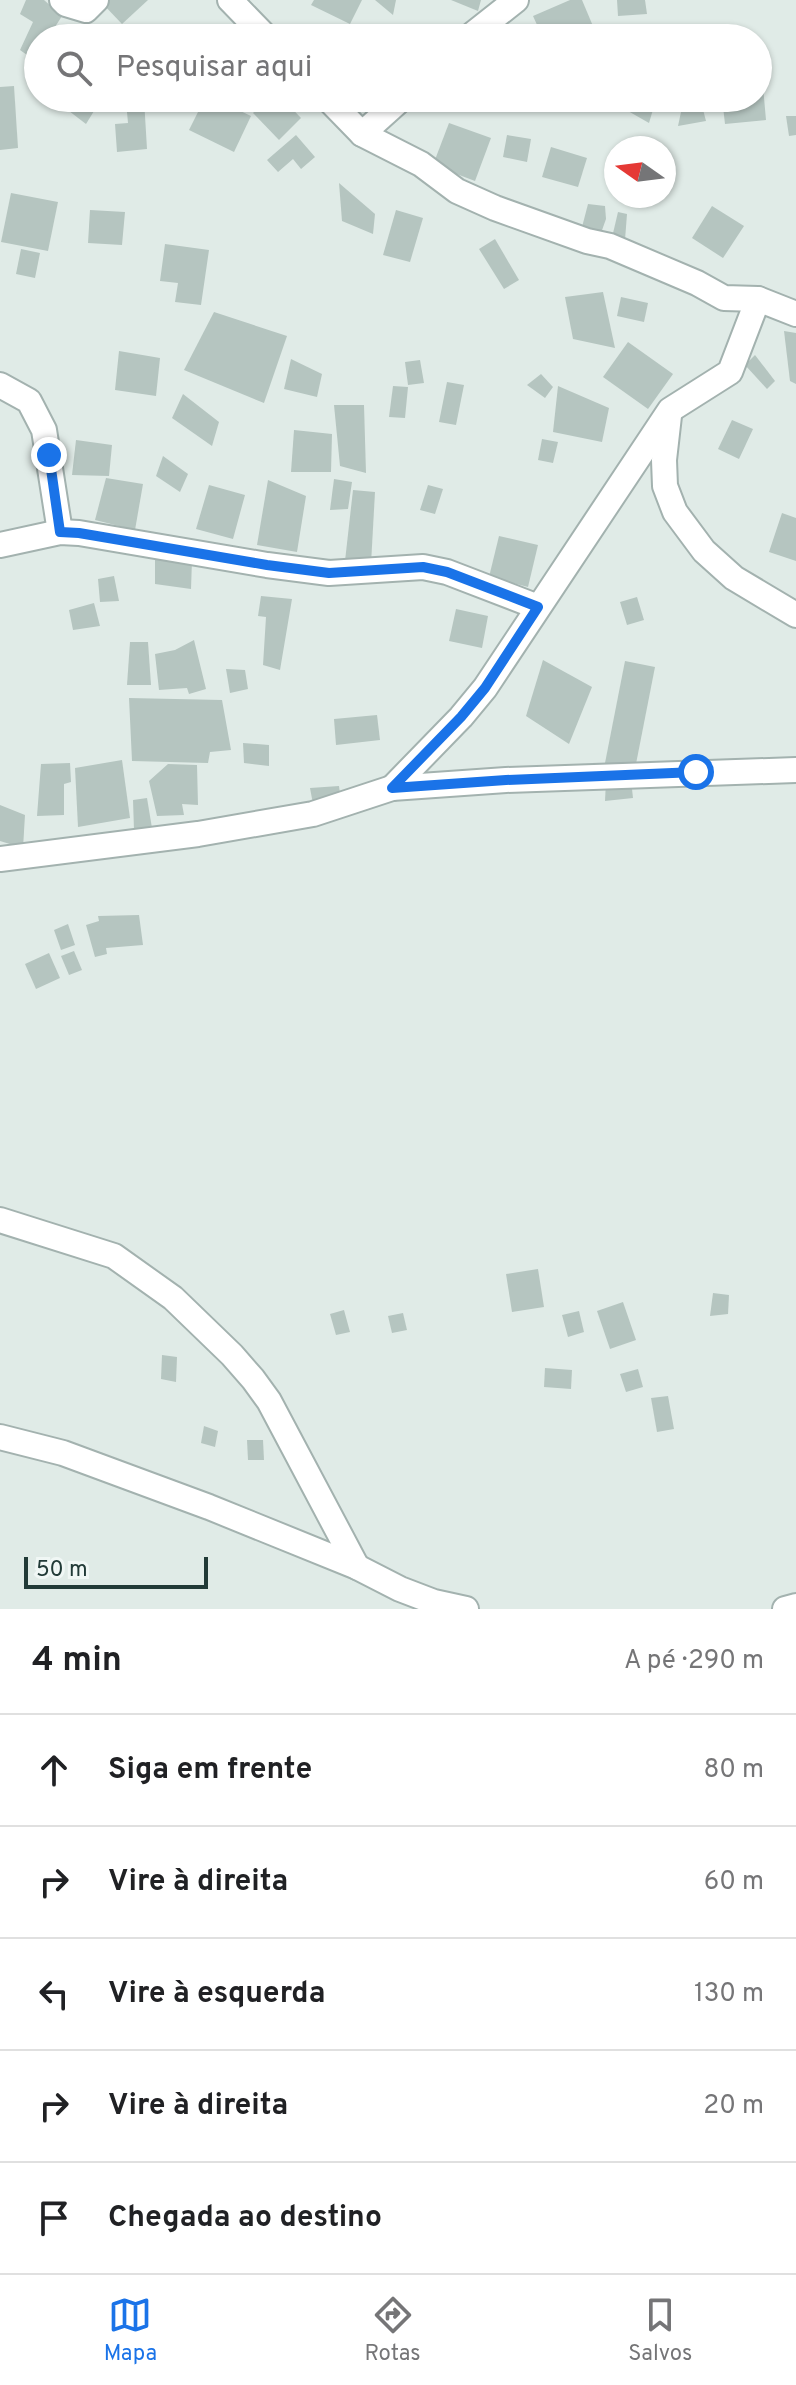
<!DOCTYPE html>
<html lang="pt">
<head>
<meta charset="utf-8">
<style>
	body { margin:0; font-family:Overpass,sans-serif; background:#f2f2f2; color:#202124 }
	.compass { position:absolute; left:604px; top:136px; width:72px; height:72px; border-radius:50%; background:#fff; box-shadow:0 2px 6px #0004; rotate:284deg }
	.scale { position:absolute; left:24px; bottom:20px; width:184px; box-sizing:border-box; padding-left:8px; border:4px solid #213a37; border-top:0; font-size:22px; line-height:28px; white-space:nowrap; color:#213a37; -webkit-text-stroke:6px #f0f7f5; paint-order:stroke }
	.stop { position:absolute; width:24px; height:24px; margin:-18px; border:6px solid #1a73e8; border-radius:50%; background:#fff }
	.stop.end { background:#1a73e8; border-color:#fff; box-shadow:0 2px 8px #0008 }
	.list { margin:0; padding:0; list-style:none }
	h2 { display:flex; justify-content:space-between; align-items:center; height:104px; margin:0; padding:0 32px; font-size:34px }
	h2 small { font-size:26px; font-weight:400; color:#757577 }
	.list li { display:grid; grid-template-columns:52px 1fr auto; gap:24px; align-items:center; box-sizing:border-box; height:112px; padding:0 32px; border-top:2px solid #e0e0e0 }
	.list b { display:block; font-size:30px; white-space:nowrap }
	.list em { font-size:26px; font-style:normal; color:#757577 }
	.icon { flex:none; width:44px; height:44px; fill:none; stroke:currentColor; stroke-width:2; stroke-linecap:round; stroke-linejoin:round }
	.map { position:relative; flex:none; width:796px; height:1609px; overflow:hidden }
	.search { position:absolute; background:#fff; box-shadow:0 2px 6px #0004; left:24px; right:24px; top:24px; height:88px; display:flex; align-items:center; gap:20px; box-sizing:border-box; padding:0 28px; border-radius:44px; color:#757577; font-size:30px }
	.sheet { height:664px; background:#fff }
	nav { display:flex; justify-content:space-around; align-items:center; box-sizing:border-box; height:112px; border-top:2px solid #e0e0e0; background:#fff; font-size:22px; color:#757577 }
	nav a { display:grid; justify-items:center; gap:4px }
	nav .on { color:#1a73e8 }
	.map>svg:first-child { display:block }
</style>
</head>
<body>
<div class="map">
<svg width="796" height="1609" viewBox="0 0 796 1609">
	<rect width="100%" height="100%" fill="#e0ebe7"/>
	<g fill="#b5c5c0">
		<polygon points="26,0 44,0 62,16 48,38 38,38 38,53 34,60 20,50 33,22 20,14"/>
		<polygon points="106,0 148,0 122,24 102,3"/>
		<polygon points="314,0 362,0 350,24 311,5"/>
		<polygon points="375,0 396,0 393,15"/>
		<polygon points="451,0 481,0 478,11"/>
		<polygon points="570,0 582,0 598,38 543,38 533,16"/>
		<polygon points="617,0 645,0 647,14 618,16"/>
		<polygon points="758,64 761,64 766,120 725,124 722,98 758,98"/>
		<polygon points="14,86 18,148 0,150 0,87"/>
		<polygon points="52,98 102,98 86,124"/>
		<polygon points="205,98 213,98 251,116 234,152 189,130"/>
		<polygon points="268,98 282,98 301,118 279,140 253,113"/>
		<polygon points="633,98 645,98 655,103 649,123 628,111"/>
		<polygon points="684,98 700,98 706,121 678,126"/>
		<polygon points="144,99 147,149 117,152 115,124 128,123 126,101"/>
		<polygon points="786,116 796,116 796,135 789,136"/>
		<polygon points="449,123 491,138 475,181 433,165"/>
		<polygon points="296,135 315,157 301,169 293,159 278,172 267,160"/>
		<polygon points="507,135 531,139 527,162 503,157"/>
		<polygon points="551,147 587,158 578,187 542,177"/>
		<polygon points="664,172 671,186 664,190"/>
		<polygon points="339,183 375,214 373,234 342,221"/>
		<polygon points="11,193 58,202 48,251 1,242"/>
		<polygon points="588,204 605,206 606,219 601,233 581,231"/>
		<polygon points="712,206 744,226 723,258 692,238"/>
		<polygon points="90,210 125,212 122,245 88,243"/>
		<polygon points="396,210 423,218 410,262 383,255"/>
		<polygon points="618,212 627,214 625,240 610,246"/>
		<polygon points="495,239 519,280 504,289 479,249"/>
		<polygon points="165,244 209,250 201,305 175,302 178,283 160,281"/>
		<polygon points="21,249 40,253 35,278 16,274"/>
		<polygon points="603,292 615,348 573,339 565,297"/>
		<polygon points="621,297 648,303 644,322 617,316"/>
		<polygon points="214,312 287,336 264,403 184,370"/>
		<polygon points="784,331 796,333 796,384 790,381"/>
		<polygon points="628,342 673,374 648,409 603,377"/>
		<polygon points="119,351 160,358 156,396 115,390"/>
		<polygon points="755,355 775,381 767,389 745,365"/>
		<polygon points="291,359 322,374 317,397 284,389"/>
		<polygon points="420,360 424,383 408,385 405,362"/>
		<polygon points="541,374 553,387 545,398 527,385"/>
		<polygon points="447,382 464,385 456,425 439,422"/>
		<polygon points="393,386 408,387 405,418 389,417"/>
		<polygon points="558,386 609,408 602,442 553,432"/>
		<polygon points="183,394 219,422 212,446 172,418"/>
		<polygon points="334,405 364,405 366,473 340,466"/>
		<polygon points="732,420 753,429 739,459 718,449"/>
		<polygon points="294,430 332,434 331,472 291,472"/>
		<polygon points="542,439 558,442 553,463 538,460"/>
		<polygon points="76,440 112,445 109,476 72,475"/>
		<polygon points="163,456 188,474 180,492 156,476"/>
		<polygon points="106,478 143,484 135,530 95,520"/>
		<polygon points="334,479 352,482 348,509 330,510"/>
		<polygon points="268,480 306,496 297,552 257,545"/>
		<polygon points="209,485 245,495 233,539 196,529"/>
		<polygon points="428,485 443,489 435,514 420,510"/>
		<polygon points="353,490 375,492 371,564 345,561"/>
		<polygon points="782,513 796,518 796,561 769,552"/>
		<polygon points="499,536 538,545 528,587 489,577"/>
		<polygon points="155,555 192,560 191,589 155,584"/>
		<polygon points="114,576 119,601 100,602 98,579"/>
		<polygon points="261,596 292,599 280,670 263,665 266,617 258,616"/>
		<polygon points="637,597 644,620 627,625 620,602"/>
		<polygon points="94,603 100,626 73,630 69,610"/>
		<polygon points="456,609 488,616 482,648 449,641"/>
		<polygon points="194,640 206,689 189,694 187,688 159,690 155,654 175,650"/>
		<polygon points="130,642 148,642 151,685 127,685"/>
		<polygon points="543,660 592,687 569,744 526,716"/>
		<polygon points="625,661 655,667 635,769 605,763"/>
		<polygon points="226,669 245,670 248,689 230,693"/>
		<polygon points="129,698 222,700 231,750 210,752 208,763 132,761"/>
		<polygon points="377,715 380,740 336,745 334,719"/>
		<polygon points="243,743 269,745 269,766 244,763"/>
		<polygon points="122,760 130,818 78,827 75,768"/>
		<polygon points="70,763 71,782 64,784 64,815 37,816 41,764"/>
		<polygon points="168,764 197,765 198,805 182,804 184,815 157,816 149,781"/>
		<polygon points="631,780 633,798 605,801 606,781"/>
		<polygon points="339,786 341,801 314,809 310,788"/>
		<polygon points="147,798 152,828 134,830 133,800"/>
		<polygon points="0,805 25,815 23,848 0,841"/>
		<polygon points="139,915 143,945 106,948 107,954 95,957 86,925 99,921 98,916"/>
		<polygon points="68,924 75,945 61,950 54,930"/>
		<polygon points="74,951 82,970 69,975 61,956"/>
		<polygon points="49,953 60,978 36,989 25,964"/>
		<polygon points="538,1269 544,1307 512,1312 506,1274"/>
		<polygon points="713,1293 729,1295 728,1314 710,1316"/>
		<polygon points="623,1302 636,1340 610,1349 597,1311"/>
		<polygon points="344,1310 350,1332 336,1335 330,1314"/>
		<polygon points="579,1311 584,1332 568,1337 562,1315"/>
		<polygon points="403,1313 407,1330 392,1333 388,1316"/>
		<polygon points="162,1355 177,1357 176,1382 161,1379"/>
		<polygon points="545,1368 572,1370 571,1389 544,1387"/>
		<polygon points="638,1369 643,1387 626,1392 620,1374"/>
		<polygon points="668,1396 674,1429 657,1432 651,1398"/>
		<polygon points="204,1426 218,1431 215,1447 201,1443"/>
		<polygon points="247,1440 263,1440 264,1460 248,1460"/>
	</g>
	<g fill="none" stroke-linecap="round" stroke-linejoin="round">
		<g stroke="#a3b2af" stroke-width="28">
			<g id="minor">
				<polyline points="62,0 66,4 86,10 96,0"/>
				<polyline points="230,0 267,38"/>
				<polyline points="468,38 516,0"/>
				<polyline points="327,98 362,134 421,164 457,191 495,208 587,241 610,246 697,283 724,298 758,299 796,314"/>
				<polyline points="362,134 402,98"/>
				<polyline points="0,385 29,401 44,430 60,532"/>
				<polyline points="669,416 664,460 665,486 675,512 704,551 734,578 796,615"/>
				<polyline points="0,545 60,532 79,533 267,565 329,573 423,567 447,572 538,607"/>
				<polyline points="392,788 461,717 485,688 670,410 730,372 758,299"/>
				<polyline points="0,859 198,834 313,814 392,788 506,780 796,770"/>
				<polyline points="0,1220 114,1256 173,1298 232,1355 253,1379 269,1401 357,1567"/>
				<polyline points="0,1437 63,1453 209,1507 357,1567 400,1589 434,1602 466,1609"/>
				<polyline points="785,1609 796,1606"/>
			</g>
		</g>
		<use href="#minor" stroke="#fff" stroke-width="24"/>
	</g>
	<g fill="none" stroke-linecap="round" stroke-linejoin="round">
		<polyline stroke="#1a73e8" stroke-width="10" points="49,455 60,532 79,533 267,565 329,573 423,567 447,572 538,607 485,688 461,717 392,788 506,780 696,772"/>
	</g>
</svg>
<svg class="compass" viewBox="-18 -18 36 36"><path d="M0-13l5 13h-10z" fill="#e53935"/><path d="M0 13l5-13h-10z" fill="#757577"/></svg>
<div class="scale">50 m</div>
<div class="stop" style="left:696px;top:772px"></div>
<div class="stop end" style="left:49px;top:455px"></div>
<div class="search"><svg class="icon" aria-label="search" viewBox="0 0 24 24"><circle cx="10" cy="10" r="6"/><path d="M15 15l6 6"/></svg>Pesquisar aqui</div>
</div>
<section class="sheet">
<h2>4 min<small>A pé · 290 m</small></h2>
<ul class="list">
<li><svg class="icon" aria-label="ahead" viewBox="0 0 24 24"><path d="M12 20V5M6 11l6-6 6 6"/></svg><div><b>Siga em frente</b></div><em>80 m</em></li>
<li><svg class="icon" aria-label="right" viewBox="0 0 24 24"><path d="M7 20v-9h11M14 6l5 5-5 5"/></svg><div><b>Vire à direita</b></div><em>60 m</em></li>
<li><svg class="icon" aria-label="left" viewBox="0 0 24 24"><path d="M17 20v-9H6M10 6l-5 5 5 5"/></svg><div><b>Vire à esquerda</b></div><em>130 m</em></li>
<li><svg class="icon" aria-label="right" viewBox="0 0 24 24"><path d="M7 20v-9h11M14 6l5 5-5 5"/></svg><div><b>Vire à direita</b></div><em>20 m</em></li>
<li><svg class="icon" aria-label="arrive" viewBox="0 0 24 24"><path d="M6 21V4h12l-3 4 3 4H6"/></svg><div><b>Chegada ao destino</b></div></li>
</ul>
</section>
<nav>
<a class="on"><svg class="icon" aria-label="map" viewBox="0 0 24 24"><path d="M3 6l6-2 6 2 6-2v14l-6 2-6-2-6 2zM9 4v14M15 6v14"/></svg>Mapa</a>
<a><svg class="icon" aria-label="directions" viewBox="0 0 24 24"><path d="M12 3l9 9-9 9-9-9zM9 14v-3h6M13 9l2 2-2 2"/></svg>Rotas</a>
<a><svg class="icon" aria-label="saved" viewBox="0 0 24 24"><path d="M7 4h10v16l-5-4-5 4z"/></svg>Salvos</a>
</nav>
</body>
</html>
